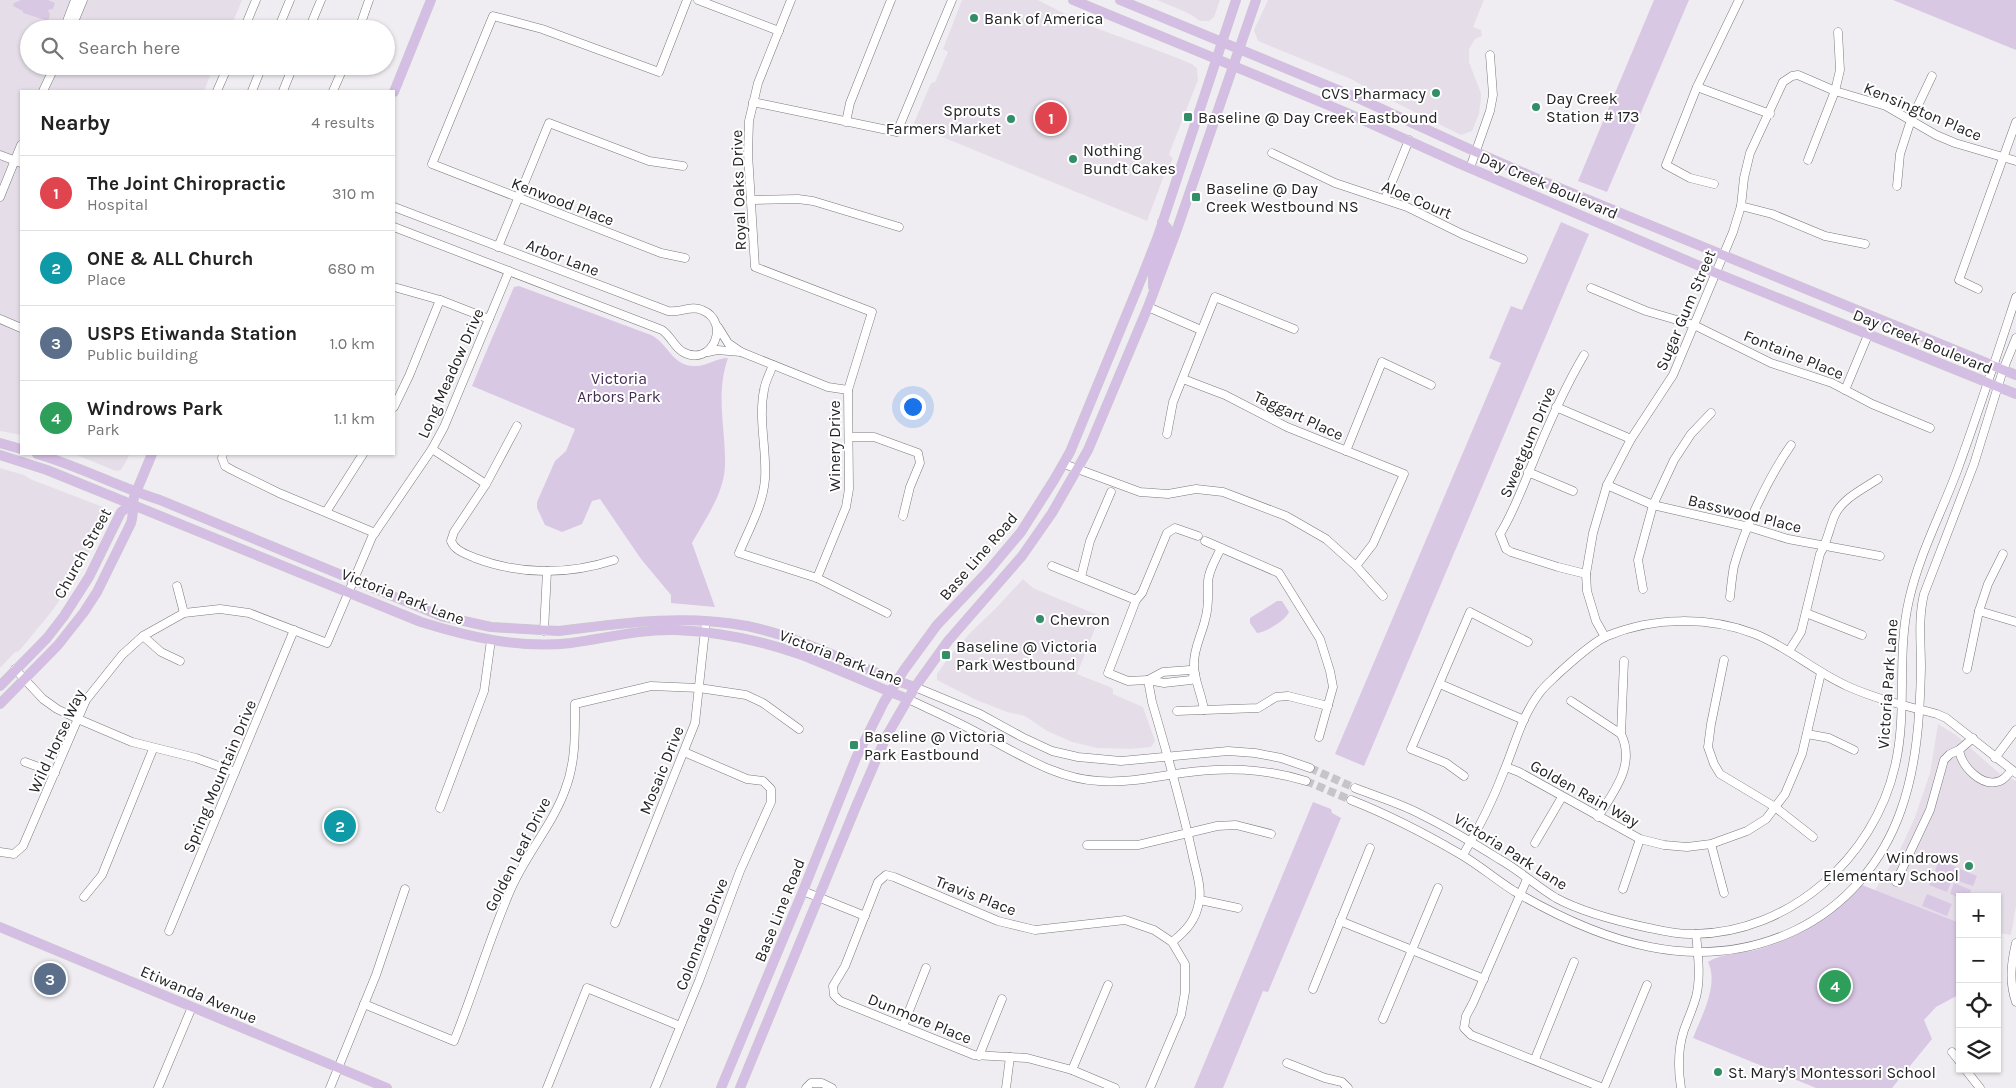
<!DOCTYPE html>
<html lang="en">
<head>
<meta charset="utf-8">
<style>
	body { margin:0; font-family:Karla,sans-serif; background:#f2f2f2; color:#222 }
	.controls { position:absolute; right:15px; bottom:15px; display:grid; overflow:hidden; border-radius:0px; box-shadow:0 1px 4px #0004 }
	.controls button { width:45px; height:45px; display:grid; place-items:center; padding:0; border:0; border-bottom:1px solid #e0e0e0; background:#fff; color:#222; font:25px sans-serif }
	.you { position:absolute; left:912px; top:406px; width:18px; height:18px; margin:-12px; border:4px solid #fff; border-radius:50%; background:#1a73e8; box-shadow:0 0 0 8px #1a73e833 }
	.badge { display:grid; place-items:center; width:32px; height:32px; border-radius:50%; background:#328e66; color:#fff; font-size:16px; font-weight:700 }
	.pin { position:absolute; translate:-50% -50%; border:2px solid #fff; box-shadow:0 1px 5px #0006 }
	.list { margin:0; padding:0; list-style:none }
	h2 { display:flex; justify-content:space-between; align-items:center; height:65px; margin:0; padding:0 20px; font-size:21px }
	h2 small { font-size:16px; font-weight:400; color:#767676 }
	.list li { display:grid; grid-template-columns:32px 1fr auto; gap:15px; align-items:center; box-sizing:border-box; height:75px; padding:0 20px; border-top:1px solid #e0e0e0 }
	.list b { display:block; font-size:19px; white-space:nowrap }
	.list p { margin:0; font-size:16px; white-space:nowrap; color:#767676 }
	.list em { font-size:16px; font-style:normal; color:#767676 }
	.icon { flex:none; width:28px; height:28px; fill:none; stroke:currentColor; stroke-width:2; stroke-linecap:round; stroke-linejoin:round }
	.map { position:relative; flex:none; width:2016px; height:1088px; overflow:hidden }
	.search { position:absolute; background:#fff; box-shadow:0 1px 4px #0004; left:20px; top:20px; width:375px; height:55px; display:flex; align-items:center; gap:12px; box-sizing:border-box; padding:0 18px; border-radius:28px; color:#767676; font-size:19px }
	.panel { position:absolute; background:#fff; box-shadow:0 1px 4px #0004; left:20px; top:90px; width:375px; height:365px; border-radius:0px }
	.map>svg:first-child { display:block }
</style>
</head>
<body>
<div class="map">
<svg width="2016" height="1088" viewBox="0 0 2016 1088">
	<rect width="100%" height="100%" fill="#f0edf2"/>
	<g fill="#e5dee9">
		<polygon points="0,0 242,0 230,29 29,29 29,66 214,66 204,91 21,91 21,435 0,431"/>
		<polygon points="962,0 1038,0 1085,24 1170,55 1192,64 1197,68 1198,80 1169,154 1173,159 1165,173 1147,221 913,125 931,83 935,82 948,52 943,49"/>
		<polygon points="1157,0 1220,0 1214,17 1209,21 1200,21 1190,14"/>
		<polygon points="1268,0 1484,0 1473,27 1481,30 1482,36 1475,39 1469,49 1469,62 1481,93 1481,99 1479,114 1472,131 1461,135 1376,93 1351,79 1258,41 1254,30"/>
		<polygon points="74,454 130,454 121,470 116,471"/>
		<polygon points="0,468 24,475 30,479 103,507 108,516 75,578 52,611 19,651 14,653 0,668"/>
		<polygon points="1023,579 1033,588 1100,616 1077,674 1110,687 1113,689 1113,694 1143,707 1155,741 1151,747 1131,749 1097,748 1072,742 1047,731 1025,716 1007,712 974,699 937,680 937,674 949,657 972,631 996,608"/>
		<polygon points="1938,724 1956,735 2000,774 2016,781 2016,906 2011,935 1997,933 1997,897 1960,897 1960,923 1875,890 1899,852 1915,817 1930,773"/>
	</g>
	<g fill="#d9c8e4">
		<polygon points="21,0 48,0 55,3 53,9 48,10 50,15 48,21 23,13 23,11 13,6 14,3"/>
		<polygon points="1654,0 1689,0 1607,192 1578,181"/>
		<polygon points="1893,0 2016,0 2016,50"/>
		<polygon points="1561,222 1589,234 1364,766 1335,754 1501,363 1489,358 1511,306 1522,310"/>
		<path d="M519,286L651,335C668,343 672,366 694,366C706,367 716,358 728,358C715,395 726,429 725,466C724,494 705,519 692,543L715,607L671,603V595L641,559L600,499L592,501L582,524L562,532L545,525L537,508V502L555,461L566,451L575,429L472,386C486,351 500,320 514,287Z"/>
		<path d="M1277,601H1282L1289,612C1285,621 1266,632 1257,633L1250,623V618Z"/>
		<polygon points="1313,802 1331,809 1332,813 1341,818 1268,992 1263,991 1223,1088 1194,1088"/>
		<polygon points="1939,860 1956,867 1952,878 1935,871"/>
		<polygon points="1960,869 1977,876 1973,886 1955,880"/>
		<polygon points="1933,875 1951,882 1947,892 1929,885"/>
		<polygon points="1954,883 1971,890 1969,897 1960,898 1950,894"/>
		<path d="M1862,885L1960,923V994L1936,1007L1924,1020L1932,1039L1892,1088H1816L1693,1038C1702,1015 1719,985 1708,962C1722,953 1740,954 1756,950C1797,939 1834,916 1862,885Z"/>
		<polygon points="1927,894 1952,904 1947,916 1922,906"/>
	</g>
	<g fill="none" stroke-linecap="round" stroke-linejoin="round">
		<g stroke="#c7c4c9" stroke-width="8" stroke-dasharray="8 4" stroke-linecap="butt">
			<polyline points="1310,768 1355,788"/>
			<polyline points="1306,781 1351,800"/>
		</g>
		<g stroke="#7b797d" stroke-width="9">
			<g id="minor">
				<polyline points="698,0 779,31"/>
				<polyline points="791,0 758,83 749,121 748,154 755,267 872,312 848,390 849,489 846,507 817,578"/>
				<polyline points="64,29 75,0"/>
				<polyline points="71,29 83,0"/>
				<polyline points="244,29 256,0"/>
				<polyline points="278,29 290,0"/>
				<polyline points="309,29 321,0"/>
				<polyline points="359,29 369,0"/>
				<polyline points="1697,87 1770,114"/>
				<polyline points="43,91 55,66"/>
				<polyline points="217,91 228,66"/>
				<polyline points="252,91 262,66"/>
				<polyline points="283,91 293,66"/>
				<polyline points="333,91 344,66"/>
				<polyline points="753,102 897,132 952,0"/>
				<polyline points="846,122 850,103 891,0"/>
				<polyline points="1272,153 1335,183 1407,207 1462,234 1523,259"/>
				<polyline points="0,155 21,163"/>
				<polyline points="1808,160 1835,91 1840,70 1838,32"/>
				<polyline points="1470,168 1490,111 1493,95 1490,55"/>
				<polyline points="1714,184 1690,178 1666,165 1697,87 1739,0"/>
				<polyline points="1897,186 1900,154 1911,120 1932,76"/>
				<polyline points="0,197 21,145"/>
				<polyline points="1385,199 1409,140"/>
				<polyline points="752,200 798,199 813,201 899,227"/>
				<polyline points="1741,206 1772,214 1825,236 1865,244"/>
				<path d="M394,207L668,311C680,313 691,305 702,310C732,322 712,368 683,352C674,347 671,336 662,330L394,227"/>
				<polyline points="498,247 549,123 649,161 683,166"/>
				<polyline points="685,258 661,253 432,164 493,16 542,29 659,72 687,0"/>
				<polyline points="394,287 440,300 489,319"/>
				<polyline points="1591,288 1646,311 1694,325 1771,363 1832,383 1872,404 1930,428"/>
				<polyline points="1978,289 1959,280 2016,122"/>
				<polyline points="1148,307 1201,330"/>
				<polyline points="0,319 21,328"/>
				<polyline points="708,352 717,350 741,352 728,343 718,327"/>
				<polyline points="741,352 828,387 848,390"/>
				<path d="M1584,355C1562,392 1545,432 1529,472C1520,493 1512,515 1500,534L1506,549L1511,552L1558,567L1586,574"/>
				<path d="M773,365C770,373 765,382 764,390C758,419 767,450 765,479C763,505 749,529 739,553L817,578L887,613"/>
				<polyline points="1183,379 1225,395 1287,427 1404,474 1373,544 1356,566"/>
				<polyline points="1845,390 1868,335"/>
				<polyline points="394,407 409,376 440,300"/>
				<polyline points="1556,407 1631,439"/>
				<path d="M517,426L486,484L454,532L451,541C455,551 466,554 475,558C520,575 569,575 614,560"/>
				<polyline points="1167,434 1173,402 1215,297 1294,329"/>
				<polyline points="849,437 874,437 918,453 920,463 910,487 903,516"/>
				<polyline points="432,449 486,484"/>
				<polyline points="1346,451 1382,362 1431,385"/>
				<polyline points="223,454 222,458 225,466 232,470 279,493 375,533"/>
				<polyline points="1064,464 1140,492 1168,494 1196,489 1223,492 1286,516 1326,539 1356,566 1383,596"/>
				<polyline points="1528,472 1573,491"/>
				<polyline points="1607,485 1653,505 1749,527 1788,539 1880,556"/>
				<polyline points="326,512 363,454"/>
				<polyline points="1205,541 1279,573 1320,639 1330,671 1333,687 1319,737"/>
				<polyline points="1052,566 1136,600"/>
				<polyline points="1081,577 1090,541 1111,492"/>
				<polyline points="177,586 184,613"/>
				<polyline points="1643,589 1638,560 1653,505 1674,460 1691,434 1711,413"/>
				<path d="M1730,597C1731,587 1732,576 1734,566C1745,527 1768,478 1791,445"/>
				<polyline points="1979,611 2016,622"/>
				<polyline points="1806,613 1862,635"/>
				<polyline points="544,631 547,571"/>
				<polyline points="143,636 161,652 180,661"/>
				<polyline points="1605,637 1596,621 1587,591 1586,574 1593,533 1607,485 1631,439 1673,375 1733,232 1741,206 1744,178 1750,153 1783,82 1792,76 1798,75 1835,91 1886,106 1936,135 1955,143 2016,161"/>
				<path d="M1789,651L1801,632L1820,554C1827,542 1829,530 1834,517C1841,499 1863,489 1878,479"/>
				<polyline points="1724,660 1711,724 1708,747 1714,764 1720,774 1775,807 1813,837"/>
				<polyline points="15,669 43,699 57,709 78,719 132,742 196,758 235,772"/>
				<polyline points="1967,669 1979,611 1988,584 2003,554"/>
				<polyline points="1195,674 1191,680 1164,683 1148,680 1128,681 1108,673 1136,600 1142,593 1167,533 1175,528 1198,536"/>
				<path d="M1148,680L1152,702C1167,753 1182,805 1193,857C1196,871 1202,888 1199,902C1196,920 1186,931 1172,942"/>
				<polyline points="1148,680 1163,672 1190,670 1195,674"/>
				<polyline points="1440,684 1524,720"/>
				<polyline points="915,687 980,714 1022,737 1052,751 1078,757 1121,761 1228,751 1255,753 1281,758 1310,768"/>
				<path d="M908,699C931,710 954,720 976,732C1015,751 1054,779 1099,781C1127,783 1154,777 1182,773C1226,767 1263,768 1306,781"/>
				<polyline points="1571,701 1621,734"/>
				<path d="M1204,710C1202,695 1194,680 1194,665C1193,650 1202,634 1205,620C1209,607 1208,597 1208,585C1207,573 1216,559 1221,548"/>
				<polyline points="1177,711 1258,708 1276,697 1288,696 1328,706"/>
				<polyline points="1807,734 1829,738 1854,750"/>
				<path d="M1973,738L1959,750C1962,767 1982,788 2000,781C2005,779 2008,774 2012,770"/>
				<polyline points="1995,758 2016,730"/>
				<polyline points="25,762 55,773"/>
				<polyline points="1506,767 1519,772 1640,839 1664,845 1687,847 1711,844 1747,831 1766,819 1785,794 1802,754 1821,673"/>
				<polyline points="1464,776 1446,763 1411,749 1470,612 1528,642"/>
				<path d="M1355,788C1378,797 1403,804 1424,816C1450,829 1475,844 1499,859C1519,870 1536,886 1556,898C1580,911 1621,922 1649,928C1663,931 1680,935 1694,934C1790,933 1874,858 1895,766C1908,711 1896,655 1909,600C1919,555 1941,514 1957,471C1978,414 1997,355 2016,297"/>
				<path d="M1351,800C1389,815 1424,833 1460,854C1479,865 1495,879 1514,891C1601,942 1697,976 1794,931C1845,907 1883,862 1901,810C1917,765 1920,715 1921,668C1921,643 1918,619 1924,594L1974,464L2003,370L2016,338"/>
				<polyline points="440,808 484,691 491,640"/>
				<path d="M1598,817C1614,791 1636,765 1621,734L1624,661"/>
				<polyline points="1535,843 1562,797"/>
				<polyline points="1711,844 1724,893"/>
				<polyline points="1087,845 1138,845 1217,826 1236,825 1271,834"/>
				<polyline points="0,852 14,854 23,846 86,700 122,655 143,636 184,613 220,609 249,613 327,643 372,537 432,449 444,427 509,271"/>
				<path d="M1463,855C1479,828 1493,800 1504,771C1515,745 1521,718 1538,695C1543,687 1552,680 1559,673C1570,663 1593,642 1607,636C1653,617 1708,616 1755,634C1788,647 1814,671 1847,686C1876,699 1906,706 1937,714L1946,718L2016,773"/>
				<polyline points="1527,879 1473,1003 1466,1016 1464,1028 1471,1035 1603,1088"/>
				<polyline points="1896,882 1930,810 1944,760 1950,754 1959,750"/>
				<polyline points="1623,889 1640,839"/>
				<polyline points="803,891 865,916"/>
				<polyline points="84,897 102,875 153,749"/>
				<polyline points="1200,900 1238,908"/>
				<polyline points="1340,921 1484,979"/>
				<polyline points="615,923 695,723 706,621"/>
				<polyline points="169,931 294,630"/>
				<path d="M2016,943C2011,964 2009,982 2016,1002"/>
				<polyline points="1313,989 1370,848"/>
				<path d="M364,1004L454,1041C474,991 489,940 510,891C525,855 552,826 565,790C576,762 575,733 575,704L651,686L699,688L746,695L763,703L799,729"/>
				<polyline points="1383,1019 1438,888"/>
				<polyline points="903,1026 926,968"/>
				<polyline points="1952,1052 1960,1062"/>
				<polyline points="979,1056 1002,999"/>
				<polyline points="1535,1059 1574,962"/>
				<polyline points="1287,1063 1325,1078 1342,1082 1348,1088"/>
				<polyline points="1965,1069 1980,1088"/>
				<polyline points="1072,1070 1108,985"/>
				<polyline points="158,1088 192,1007"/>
				<polyline points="330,1088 376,975 405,889"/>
				<polyline points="547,1088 587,988 680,1026"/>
				<polyline points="655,1088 699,981 740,871 771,802 771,789 763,781 747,779 684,752"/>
				<polyline points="806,1088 811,1083 822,1083 832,1088"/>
				<polyline points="1006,1088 1010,1057"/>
				<polyline points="1115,1088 1072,1070 1027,1058 974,1055 840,1001 834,995 833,986 845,966 878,882 886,875 894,877 998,921 1035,930 1125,920 1154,930 1172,942 1185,964 1185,992 1181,1015 1150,1088"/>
				<polyline points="1604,1088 1647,985"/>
				<path d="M1681,1088C1678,1069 1678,1048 1684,1030C1688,1019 1693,1008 1696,997C1701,978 1698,954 1696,934"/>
			</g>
		</g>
		<g stroke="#cacaca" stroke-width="10">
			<g id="major">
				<polyline points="1073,0 1345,112 1458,163 1716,273 2016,394"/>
				<polyline points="1120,0 1360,99 1476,152 1547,183 2016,375"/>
				<polyline points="394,92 431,0"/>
				<polyline points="1153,287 1153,270 1168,229 1162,222"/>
				<polyline points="0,443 21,449"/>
				<path d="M37,454C79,466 118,487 160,500L441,616L491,627L559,631C622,623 684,614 747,626C806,638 859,669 915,687"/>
				<path d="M0,455L47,470L421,622C469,637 520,649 571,643C606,638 641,629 676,630C719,632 763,641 802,655C838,669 872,685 908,699"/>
				<polyline points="0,686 47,638 64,616 89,577 121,512 132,504"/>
				<path d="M0,704L58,645L84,612L97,592L131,523C134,514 132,506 134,497L152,454"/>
				<polyline points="0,927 387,1088"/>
				<polyline points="721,1088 803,891 856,758 884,702 904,670 937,625 989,570 1021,532 1054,480 1070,452 1142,277 1158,236 1236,0"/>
				<polyline points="740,1088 857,804 886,737 915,687 948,641 1022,556 1052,513 1088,450 1148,307 1176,232 1256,0"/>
			</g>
		</g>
		<use href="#minor" stroke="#fff" stroke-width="8"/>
		<use href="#major" stroke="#d5bee4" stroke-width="9"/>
	</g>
	<g fill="#328e66" stroke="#fff" stroke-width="2">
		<circle cx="974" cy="18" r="5"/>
		<circle cx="1436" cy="93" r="5"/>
		<circle cx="1536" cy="107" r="5"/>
		<rect x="1183" y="112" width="10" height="10" rx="2.5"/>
		<circle cx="1011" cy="119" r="5"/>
		<circle cx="1073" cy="159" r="5"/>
		<rect x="1191" y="192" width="10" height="10" rx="2.5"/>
		<circle cx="1040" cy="619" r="5"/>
		<rect x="941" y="650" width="10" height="10" rx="2.5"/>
		<rect x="849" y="740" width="10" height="10" rx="2.5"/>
		<circle cx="1969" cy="866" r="5"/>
		<circle cx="1718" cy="1072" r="5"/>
	</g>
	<g text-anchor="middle" stroke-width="4" stroke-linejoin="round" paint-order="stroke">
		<g font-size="16" fill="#232224" stroke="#fff" text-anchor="start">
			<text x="984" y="24">Bank of America</text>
			<text x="1426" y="99" text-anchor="end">CVS Pharmacy</text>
			<text x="1546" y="104">Day Creek<tspan x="1546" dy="18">Station # 173</tspan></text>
			<text x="1001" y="116" text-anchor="end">Sprouts<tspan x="1001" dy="18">Farmers Market</tspan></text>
			<text x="1198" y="123">Baseline @ Day Creek Eastbound</text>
			<text x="1083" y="156">Nothing<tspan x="1083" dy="18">Bundt Cakes</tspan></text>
			<text x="1206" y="194">Baseline @ Day<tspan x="1206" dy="18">Creek Westbound NS</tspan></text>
			<text x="1050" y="625">Chevron</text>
			<text x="956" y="652">Baseline @ Victoria<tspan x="956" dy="18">Park Westbound</tspan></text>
			<text x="864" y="742">Baseline @ Victoria<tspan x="864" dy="18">Park Eastbound</tspan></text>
			<text x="1959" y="863" text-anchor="end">Windrows<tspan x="1959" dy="18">Elementary School</tspan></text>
			<text x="1728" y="1078">St. Mary's Montessori School</text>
		</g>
		<g font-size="16" fill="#232224" stroke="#fff">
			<text transform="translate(1923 111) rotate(23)" y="6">Kensington Place</text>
			<text transform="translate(1549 185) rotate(23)" y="6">Day Creek Boulevard</text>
			<text transform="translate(738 190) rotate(-92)" y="6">Royal Oaks Drive</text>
			<text transform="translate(1417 199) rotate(23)" y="6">Aloe Court</text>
			<text transform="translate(563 201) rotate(21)" y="6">Kenwood Place</text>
			<text transform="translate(563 257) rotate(21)" y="6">Arbor Lane</text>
			<text transform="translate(1685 310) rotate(-67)" y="6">Sugar Gum Street</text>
			<text transform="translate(1923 341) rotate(22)" y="6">Day Creek Boulevard</text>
			<text transform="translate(1794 354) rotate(22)" y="6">Fontaine Place</text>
			<text transform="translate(450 373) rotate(-66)" y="6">Long Meadow Drive</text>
			<text transform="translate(1299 415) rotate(25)" y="6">Taggart Place</text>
			<text transform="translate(1527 442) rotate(-67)" y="6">Sweetgum Drive</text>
			<text transform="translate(834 446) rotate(-90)" y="6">Winery Drive</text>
			<text transform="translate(1745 513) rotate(14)" y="6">Basswood Place</text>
			<text transform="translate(82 553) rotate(-61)" y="6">Church Street</text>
			<text transform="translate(978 556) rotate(-49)" y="6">Base Line Road</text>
			<text transform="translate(403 596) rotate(21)" y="6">Victoria Park Lane</text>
			<text transform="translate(841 657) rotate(21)" y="6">Victoria Park Lane</text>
			<text transform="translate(1887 684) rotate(-86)" y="6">Victoria Park Lane</text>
			<text transform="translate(56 741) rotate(-65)" y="6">Wild Horse Way</text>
			<text transform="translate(661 770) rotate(-68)" y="6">Mosaic Drive</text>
			<text transform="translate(219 776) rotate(-67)" y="6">Spring Mountain Drive</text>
			<text transform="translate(1585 793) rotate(29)" y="6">Golden Rain Way</text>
			<text transform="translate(1511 851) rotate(32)" y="6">Victoria Park Lane</text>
			<text transform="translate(517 854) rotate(-63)" y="6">Golden Leaf Drive</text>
			<text transform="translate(976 895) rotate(21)" y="6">Travis Place</text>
			<text transform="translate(779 910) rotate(-68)" y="6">Base Line Road</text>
			<text transform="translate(701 934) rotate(-69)" y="6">Colonnade Drive</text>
			<text transform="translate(199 994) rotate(23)" y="6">Etiwanda Avenue</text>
			<text transform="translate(920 1018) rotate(22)" y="6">Dunmore Place</text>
		</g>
		<g font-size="16" fill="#452c53" stroke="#fff">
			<text x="619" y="384">Victoria<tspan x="619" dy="18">Arbors Park</tspan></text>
		</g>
	</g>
</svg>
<div class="controls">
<button>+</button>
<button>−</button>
<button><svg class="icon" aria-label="locate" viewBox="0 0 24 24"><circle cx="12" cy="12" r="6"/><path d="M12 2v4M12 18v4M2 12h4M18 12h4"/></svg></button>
<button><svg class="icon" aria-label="layers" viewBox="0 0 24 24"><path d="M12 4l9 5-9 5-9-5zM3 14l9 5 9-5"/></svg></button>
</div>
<div class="you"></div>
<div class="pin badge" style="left:1051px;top:118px;background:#e0444e">1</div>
<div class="pin badge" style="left:340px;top:826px;background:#0f9aa8">2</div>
<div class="pin badge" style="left:50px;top:979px;background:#5c6f8a">3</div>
<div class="pin badge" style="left:1835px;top:986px;background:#2e9e5b">4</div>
<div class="search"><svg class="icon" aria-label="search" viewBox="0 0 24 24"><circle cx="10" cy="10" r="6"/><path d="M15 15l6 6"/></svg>Search here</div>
<section class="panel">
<h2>Nearby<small>4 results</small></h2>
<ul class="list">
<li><span class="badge" style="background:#e0444e">1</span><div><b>The Joint Chiropractic</b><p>Hospital</p></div><em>310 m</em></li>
<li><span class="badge" style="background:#0f9aa8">2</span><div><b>ONE &amp; ALL Church</b><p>Place</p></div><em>680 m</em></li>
<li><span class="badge" style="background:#5c6f8a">3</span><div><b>USPS Etiwanda Station</b><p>Public building</p></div><em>1.0 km</em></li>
<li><span class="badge" style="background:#2e9e5b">4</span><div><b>Windrows Park</b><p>Park</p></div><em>1.1 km</em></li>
</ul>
</section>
</div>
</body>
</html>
